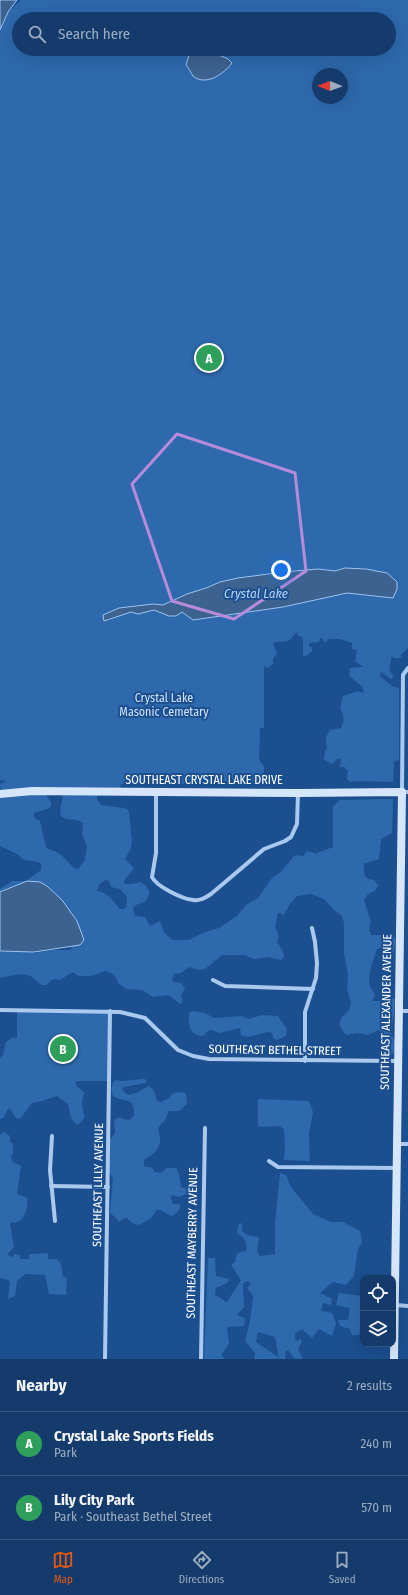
<!DOCTYPE html>
<html lang="en">
<head>
<meta charset="utf-8">
<style>
	body { margin:0; font-family:"Fira Sans Condensed",sans-serif; background:#214673; color:#f1f3f6 }
	.controls { position:absolute; right:12px; bottom:12px; display:grid; overflow:hidden; border-radius:8px; box-shadow:0 4px 16px #0002 }
	.controls button { width:36px; height:36px; display:grid; place-items:center; padding:0; border:0; border-bottom:1px solid #33557e; background:#143b6b; color:#f1f3f6; font:20px sans-serif }
	.compass { position:absolute; left:312px; top:68px; width:36px; height:36px; border-radius:50%; background:#143b6b; box-shadow:0 4px 16px #0002; rotate:271deg }
	.you { position:absolute; left:281px; top:570px; width:14px; height:14px; margin:-10px; border:3px solid #fff; border-radius:50%; background:#1a73e8; box-shadow:0 0 0 6px #1a73e833 }
	.badge { display:grid; place-items:center; width:26px; height:26px; border-radius:50%; background:#ea580c; color:#fff; font-size:13px; font-weight:700 }
	.pin { position:absolute; translate:-50% -50%; border:2px solid #fff; box-shadow:0 1px 4px #0006 }
	.list { margin:0; padding:0; list-style:none }
	h2 { display:flex; justify-content:space-between; align-items:center; height:52px; margin:0; padding:0 16px; font-size:17px }
	h2 small { font-size:13px; font-weight:400; color:#9dadc1 }
	.list li { display:grid; grid-template-columns:26px 1fr auto; gap:12px; align-items:center; box-sizing:border-box; height:64px; padding:0 16px; border-top:1px solid #33557e }
	.list b { display:block; font-size:15px; white-space:nowrap }
	.list p { margin:0; font-size:13px; white-space:nowrap; color:#9dadc1 }
	.list em { font-size:13px; font-style:normal; color:#9dadc1 }
	.icon { flex:none; width:22px; height:22px; fill:none; stroke:currentColor; stroke-width:2; stroke-linecap:round; stroke-linejoin:round }
	.map { position:relative; flex:none; width:408px; height:1359px; overflow:hidden }
	.search { position:absolute; background:#143b6b; box-shadow:0 4px 16px #0002; left:12px; right:12px; top:12px; height:44px; display:flex; align-items:center; gap:10px; box-sizing:border-box; padding:0 14px; border-radius:22px; color:#9dadc1; font-size:15px }
	.sheet { height:180px; background:#143b6b }
	nav { display:flex; justify-content:space-around; align-items:center; box-sizing:border-box; height:56px; border-top:1px solid #33557e; background:#143b6b; font-size:11px; color:#9dadc1 }
	nav a { display:grid; justify-items:center; gap:2px }
	nav .on { color:#ea580c }
	.map>svg:first-child { display:block }
</style>
</head>
<body>
<div class="map">
<svg width="408" height="1359" viewBox="0 0 408 1359">
	<rect width="100%" height="100%" fill="#1b4f8f"/>
	<g fill="#2e69ad" fill-rule="evenodd">
		<path d="M21,0H408V648L401,655L402,658H393L392,655L389,670L394,677L391,679L381,672L380,676L392,686L399,688V760L394,761L393,782L356,781L350,782L347,779L348,770L345,769V767H340L341,759H337L332,764L324,760L325,750H327V746H326V737L330,730L341,728C345,719 344,716 340,708L343,696L358,691L363,693L364,690C360,683 354,681 349,675L350,668L363,667L355,661L357,650L352,649V643L340,639H329L325,643L322,638H320L319,642L309,643V647H312V652H310L307,656H303V640L302,637L298,636L297,632C293,635 292,640 287,641C282,642 278,641 273,643L277,654L273,658V664L267,668L264,666V728H260L259,760L264,766V784H121L119,793L100,794L97,796V800L101,805L124,808L127,809L129,812L132,841L131,848L125,859L134,868L124,881L125,884H132L141,882C149,888 152,892 146,901L134,906L133,910L135,916L145,917L150,926L160,921L164,932L172,940H189L205,932L219,928L237,916L246,905L258,898L272,878L281,872L293,857L296,855L303,856L307,851L317,854V853L333,847V806L340,800L391,799L393,800L392,833L381,839L379,859L363,864L364,866C364,875 364,879 374,880L378,885C376,891 374,892 368,894L364,900L371,922L369,929L371,935H393L396,941L394,951L391,956L387,955L384,947L377,949C374,958 367,976 370,986C371,989 374,992 375,995L372,1001H379L390,997L396,999L391,1033C392,1037 394,1038 395,1042C397,1048 393,1056 387,1058L384,1057V1039L379,1030L368,1035L357,1033L347,1035L344,1033L339,1024L342,1017L349,1010L351,1003L347,989L348,974L344,954V923L342,916L334,910L324,899L311,894L297,896L290,904L283,916L281,913H278L275,927L279,936L277,942L283,951L284,957L281,960L268,957L254,959L245,955H222L205,969L198,970L189,967L181,973L174,974L172,980L174,982L181,983L185,988L181,996L183,1002L180,1004L169,995L153,997L142,990L126,989L118,983L116,978L113,974L105,971L91,976H79L74,973H71L60,980L53,979L46,985H42C38,983 36,980 32,977C22,971 10,977 0,978V952L18,949L35,953L53,950H70L74,944L0,897V889L12,881H26L41,870V864L38,862L24,860L17,854L0,846V799L2,796L0,784L6,781L0,780V29L8,12ZM19,19H389V49H19ZM318,74H342V98H318ZM47,793L61,795L63,798C53,828 72,814 83,823L82,834L87,846L85,860L79,868L76,869C68,864 64,856 58,853C54,850 50,851 46,847L40,821L34,818V813L50,808C53,802 50,800 46,796ZM105,880L109,881L111,887L120,889L127,897L126,907L123,909H120C112,901 110,893 97,891L99,885Z"/>
		<path d="M17,1010L110,1011L109,1081H76V1086L84,1092C83,1096 82,1101 82,1105C83,1114 88,1118 77,1125L71,1118L68,1104L57,1096L42,1101L32,1103L20,1119L16,1118L11,1110L8,1109L3,1118L0,1119V1058L3,1055L6,1042L12,1038H17Z"/>
		<path d="M192,1011L205,1013L214,1018L241,1016L249,1019L262,1015L278,1016L287,1029L286,1036L277,1040L274,1039L271,1032C261,1032 249,1040 241,1035L240,1028L219,1033L212,1030L208,1031L203,1036C189,1035 188,1025 189,1013Z"/>
		<path d="M142,1079H145L147,1082C140,1086 130,1084 122,1088C128,1102 140,1090 149,1086L154,1091L157,1101L161,1102L169,1098L173,1093L183,1092L186,1094L187,1104L179,1111H169L165,1120L158,1128C163,1146 159,1151 144,1160V1167H150L153,1169L154,1172L161,1173L166,1168H176L179,1174L181,1187L187,1189L197,1187L196,1190L179,1197L172,1195L171,1198L173,1204H180V1209L173,1216L169,1215L161,1210H157L151,1218L139,1225L132,1223L127,1218H124L119,1222L115,1217L110,1213L113,1178L109,1172L108,1166L110,1156C104,1145 107,1143 115,1133L114,1120L120,1117L123,1119L129,1120L134,1116C135,1095 125,1104 113,1096C111,1091 111,1084 115,1080L122,1081Z"/>
		<polygon points="258,1099 309,1101 313,1112 309,1133 310,1161 284,1160 285,1149 284,1130 280,1126 258,1127"/>
		<path d="M4,1132L10,1136V1142L13,1144V1154L11,1156L12,1161L21,1166L17,1194L27,1198C29,1205 25,1220 17,1222C15,1223 13,1222 10,1223L14,1247L7,1255L13,1257L14,1254L20,1255V1259H29V1254L48,1253V1259H57L61,1264L63,1277L67,1278L66,1295L49,1294L45,1275L26,1274L17,1281L15,1296L8,1299L10,1282L8,1280L0,1278V1135Z"/>
		<path d="M280,1173L286,1175L291,1187L313,1214L331,1222H343L360,1231L362,1243L358,1249L354,1276L346,1285L333,1282L320,1293L332,1299L331,1305L323,1303L321,1311L332,1313L336,1323L332,1336L319,1329L312,1338L302,1329L295,1333V1339L298,1342L299,1338L302,1341L298,1349L303,1359H295L288,1350L286,1351L285,1356L286,1359H279L275,1337L258,1332L256,1342L278,1357V1359H254L255,1353L245,1341L250,1321L253,1296L247,1288L251,1283L247,1281L243,1284L244,1307L237,1315L245,1318L244,1326L227,1327L229,1344L221,1355L225,1359H204L208,1258H215L216,1276L229,1279L227,1283L216,1288L215,1295L227,1302L241,1280L231,1265L235,1262L237,1253L246,1251C247,1242 245,1238 237,1233L239,1224L242,1223V1231L247,1235L259,1237L257,1251L259,1256L275,1254V1224Z"/>
		<polygon points="339,1293 363,1296 363,1327 361,1327 359,1335 352,1335 350,1329 340,1326 338,1320 348,1320 350,1308 336,1305"/>
	</g>
	<g fill="#3c6290" stroke="#9cc4f0">
		<polygon points="0,0 17,0 8,12 0,30"/>
		<path d="M194,49H217L219,55L228,59L232,63C225,73 206,87 193,76C191,73 189,68 186,65L190,52Z"/>
		<polygon points="345,568 366,569 387,573 397,582 397,589 393,598 347,593 283,607 193,620 182,612 176,616 169,616 154,610 138,614 131,612 104,621 103,615 119,608 153,604 163,605 187,594 206,588 220,582 238,578 284,572 318,569 335,571"/>
		<polygon points="27,881 40,882 47,886 62,900 77,921 84,940 80,945 34,952 0,951 0,892"/>
	</g>
	<g fill="none" stroke-linecap="round" stroke-linejoin="round">
		<g stroke="#a9c9ee" stroke-width="4">
			<polyline points="408,668 403,675 402,792 408,792"/>
			<path d="M156,792V853L152,877C156,886 182,899 193,900C200,901 205,898 211,894L264,849L285,841L291,837L297,824L298,793"/>
			<polyline points="213,980 225,986 313,989"/>
			<polyline points="0,1010 120,1012 145,1018 178,1050 193,1056 209,1059 397,1061"/>
			<polyline points="398,1011 408,1011"/>
			<polyline points="305,1061 305,1012 316,978 317,963 315,942 312,928"/>
			<polyline points="52,1136 50,1170 55,1221"/>
			<polyline points="397,1144 408,1144"/>
			<polyline points="269,1161 278,1167 396,1168"/>
			<polyline points="51,1186 108,1187"/>
			<polyline points="396,1305 408,1306"/>
			<polyline points="105,1359 110,1011"/>
			<polyline points="201,1359 205,1128"/>
		</g>
		<polyline stroke="#d6e6fa" stroke-width="8" points="0,794 32,791 298,793 402,792 394,1359"/>
	</g>
	<path fill="none" stroke="#b68bdc" stroke-width="3" stroke-linejoin="round" d="M177,434L295,473L306,571L234,619L172,601L132,484Z"/>
	<g text-anchor="middle" stroke-width="4" stroke-linejoin="round" paint-order="stroke">
		<g font-size="12" fill="#cfe3fa" stroke="#1b4f8f">
			<text x="164" y="702">Crystal Lake<tspan x="164" dy="14">Masonic Cemetary</tspan></text>
		</g>
		<g font-size="12" fill="#fff" stroke="#1b4f8f">
			<text x="204" y="784">SOUTHEAST CRYSTAL LAKE DRIVE</text>
			<text transform="translate(386 1012) rotate(-89)" y="4">SOUTHEAST ALEXANDER AVENUE</text>
			<text transform="translate(275 1050) rotate(1)" y="4">SOUTHEAST BETHEL STREET</text>
			<text transform="translate(98 1185) rotate(-89)" y="4">SOUTHEAST LILLY AVENUE</text>
			<text transform="translate(192 1243) rotate(-89)" y="4">SOUTHEAST MAYBERRY AVENUE</text>
		</g>
		<g font-size="13" font-style="italic" fill="#b5d3f5" stroke="#1b4f8f">
			<text x="256" y="598">Crystal Lake</text>
		</g>
	</g>
</svg>
<div class="controls">
<button><svg class="icon" aria-label="locate" viewBox="0 0 24 24"><circle cx="12" cy="12" r="6"/><path d="M12 2v4M12 18v4M2 12h4M18 12h4"/></svg></button>
<button><svg class="icon" aria-label="layers" viewBox="0 0 24 24"><path d="M12 4l9 5-9 5-9-5zM3 14l9 5 9-5"/></svg></button>
</div>
<svg class="compass" viewBox="-18 -18 36 36"><path d="M0-13l5 13h-10z" fill="#e53935"/><path d="M0 13l5-13h-10z" fill="#9dadc1"/></svg>
<div class="you"></div>
<div class="pin badge" style="left:209px;top:358px;background:#2e9e5b">A</div>
<div class="pin badge" style="left:63px;top:1049px;background:#2e9e5b">B</div>
<div class="search"><svg class="icon" aria-label="search" viewBox="0 0 24 24"><circle cx="10" cy="10" r="6"/><path d="M15 15l6 6"/></svg>Search here</div>
</div>
<section class="sheet">
<h2>Nearby<small>2 results</small></h2>
<ul class="list">
<li><span class="badge" style="background:#2e9e5b">A</span><div><b>Crystal Lake Sports Fields</b><p>Park</p></div><em>240 m</em></li>
<li><span class="badge" style="background:#2e9e5b">B</span><div><b>Lily City Park</b><p>Park · Southeast Bethel Street</p></div><em>570 m</em></li>
</ul>
</section>
<nav>
<a class="on"><svg class="icon" aria-label="map" viewBox="0 0 24 24"><path d="M3 6l6-2 6 2 6-2v14l-6 2-6-2-6 2zM9 4v14M15 6v14"/></svg>Map</a>
<a><svg class="icon" aria-label="directions" viewBox="0 0 24 24"><path d="M12 3l9 9-9 9-9-9zM9 14v-3h6M13 9l2 2-2 2"/></svg>Directions</a>
<a><svg class="icon" aria-label="saved" viewBox="0 0 24 24"><path d="M7 4h10v16l-5-4-5 4z"/></svg>Saved</a>
</nav>
</body>
</html>
